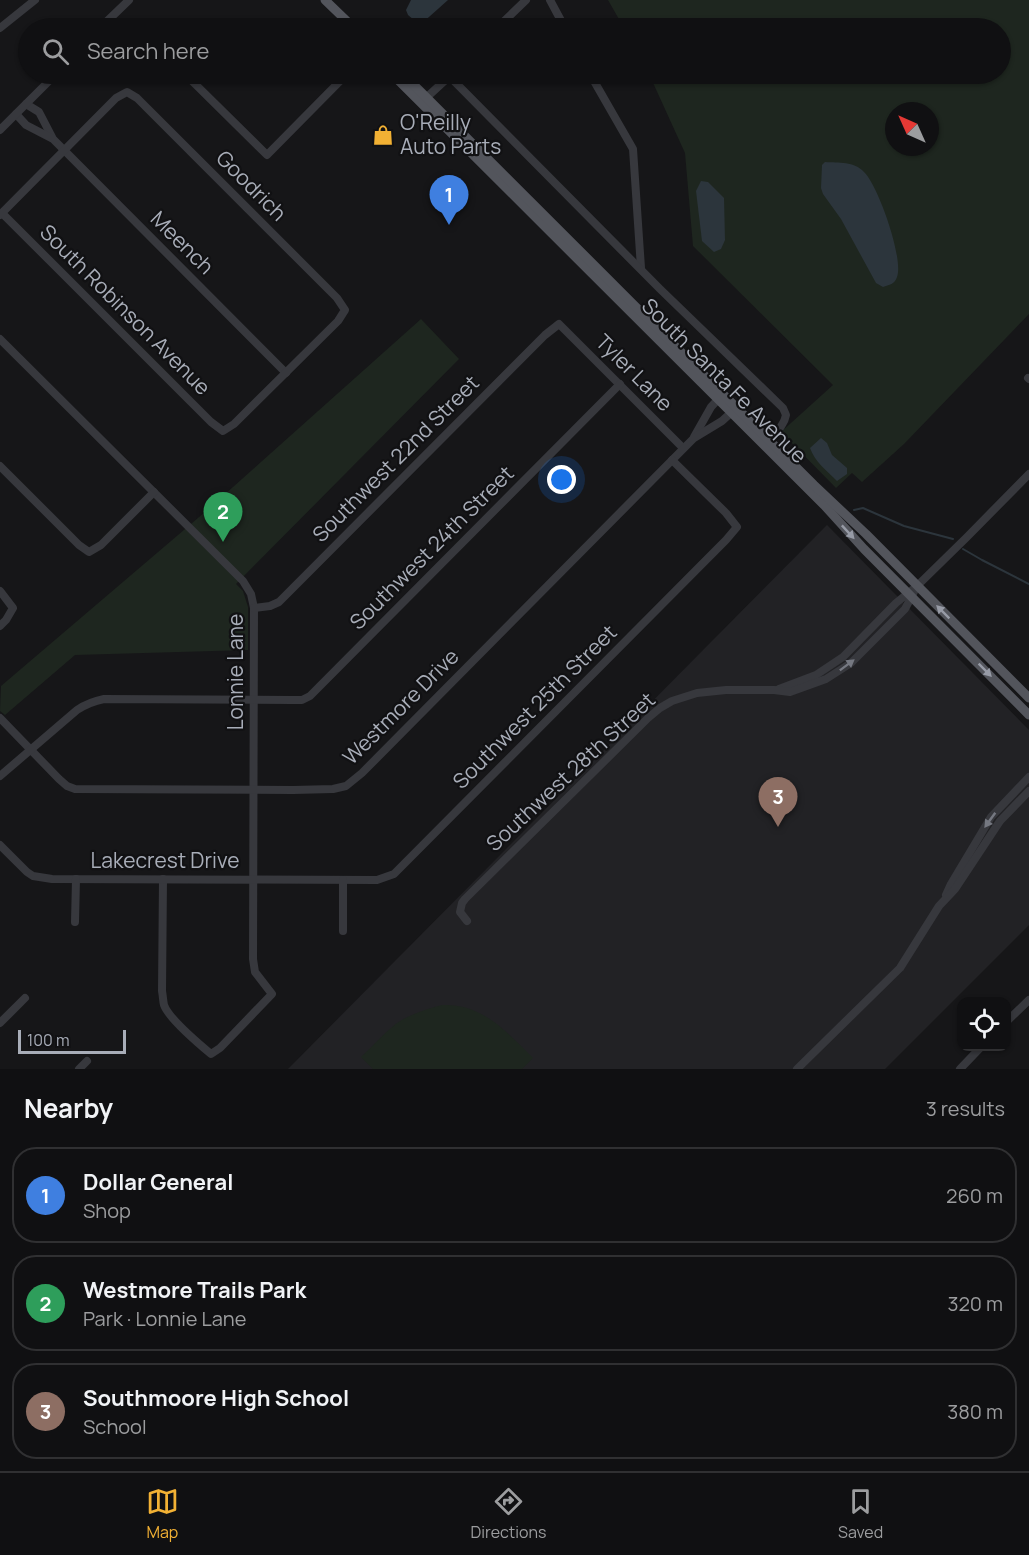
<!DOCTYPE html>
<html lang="en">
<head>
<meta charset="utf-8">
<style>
	body { margin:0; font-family:Manrope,sans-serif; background:#1e1e20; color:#f1f3f6 }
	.controls { position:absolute; right:18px; bottom:18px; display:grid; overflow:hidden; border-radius:12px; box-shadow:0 2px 4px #0004 }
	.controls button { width:54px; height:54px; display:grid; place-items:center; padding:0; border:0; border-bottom:2px solid #303032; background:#101012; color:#f1f3f6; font:30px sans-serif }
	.compass { position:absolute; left:885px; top:102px; width:54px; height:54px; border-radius:50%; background:#101012; box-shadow:0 2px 4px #0004; rotate:315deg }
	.scale { position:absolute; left:18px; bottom:15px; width:108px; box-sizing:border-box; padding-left:6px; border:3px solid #a8adb8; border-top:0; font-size:16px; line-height:21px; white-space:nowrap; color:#a8adb8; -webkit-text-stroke:4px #111113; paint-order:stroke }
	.you { position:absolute; left:562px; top:480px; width:21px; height:21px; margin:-15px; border:4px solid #fff; border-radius:50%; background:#1a73e8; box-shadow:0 0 0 9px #1a73e833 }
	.badge { display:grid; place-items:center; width:39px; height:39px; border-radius:50%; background:#f2b134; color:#fff; font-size:20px; font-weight:700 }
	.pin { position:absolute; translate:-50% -50px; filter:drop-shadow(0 2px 3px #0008) }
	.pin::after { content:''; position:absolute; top:32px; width:21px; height:18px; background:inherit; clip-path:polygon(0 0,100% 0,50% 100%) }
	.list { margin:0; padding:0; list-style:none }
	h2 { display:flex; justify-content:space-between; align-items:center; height:78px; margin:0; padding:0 24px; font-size:26px }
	h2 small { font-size:20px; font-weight:400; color:#9c9d9f }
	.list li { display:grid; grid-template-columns:39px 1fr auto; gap:18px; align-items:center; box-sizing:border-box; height:96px; margin:0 12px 12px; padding:0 12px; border:2px solid #303032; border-radius:24px }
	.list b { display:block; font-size:22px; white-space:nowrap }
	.list p { margin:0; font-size:20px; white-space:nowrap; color:#9c9d9f }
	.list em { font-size:20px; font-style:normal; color:#9c9d9f }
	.icon { flex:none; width:33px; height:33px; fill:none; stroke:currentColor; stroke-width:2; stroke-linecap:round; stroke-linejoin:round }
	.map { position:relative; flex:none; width:1029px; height:1069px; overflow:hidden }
	.search { position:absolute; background:#101012; box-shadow:0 2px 4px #0004; left:18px; right:18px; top:18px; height:66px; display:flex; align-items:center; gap:15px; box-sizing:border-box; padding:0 21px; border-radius:33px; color:#9c9d9f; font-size:22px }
	.sheet { height:402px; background:#101012 }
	nav { display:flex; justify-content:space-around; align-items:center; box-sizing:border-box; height:84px; border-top:2px solid #303032; background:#101012; font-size:16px; color:#9c9d9f }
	nav a { display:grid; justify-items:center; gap:3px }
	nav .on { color:#f2b134 }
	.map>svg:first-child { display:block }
</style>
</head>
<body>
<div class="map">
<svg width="1029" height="1069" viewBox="0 0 1029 1069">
	<rect width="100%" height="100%" fill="#161618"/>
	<polygon fill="#222225" points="827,525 1029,730 1029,925 885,1069 288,1069"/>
	<g fill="#1e261f" fill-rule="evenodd">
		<path d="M608,0H1029V314L904,444L862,482L852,473L836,488L781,432L833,385L693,246L685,153L649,74H1000V28H624ZM894,111H930V147H894Z"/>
		<polygon points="421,319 459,359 236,584 243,591 248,607 248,650 75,655 5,715 0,711 1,686 205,512"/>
		<path d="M442,1005C482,1003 507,1032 533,1058L522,1069H373L361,1057C373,1046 384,1033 397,1023C410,1014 427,1009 442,1005Z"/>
	</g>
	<g fill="#2c353c">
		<polygon points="411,0 448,0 420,25 408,15 406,10"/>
		<path d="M825,162C839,163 854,161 864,172C878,185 904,259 897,277C895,284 889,285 883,287L876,283L841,219L823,194L821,188L822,165Z"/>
		<polygon points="701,181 708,182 724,198 725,240 721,249 714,252 702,241 696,191"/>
		<path d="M821,438L827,443L832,455L847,468V474L837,481C827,471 815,462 810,448Z"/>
	</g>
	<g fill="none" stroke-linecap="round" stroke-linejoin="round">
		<g stroke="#2c353c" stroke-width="2">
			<polyline points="854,510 863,508 904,526 953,539"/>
			<polyline points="963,549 982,560 1029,584"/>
		</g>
		<g stroke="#37383d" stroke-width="8">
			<polyline points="550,0 565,28"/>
			<polyline points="309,25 312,28"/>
			<polyline points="0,28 35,0"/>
			<polyline points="100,28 129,0"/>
			<polyline points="497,28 526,0"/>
			<polyline points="185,74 267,155 347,74"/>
			<polyline points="590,74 633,149 641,268"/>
			<path d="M449,76L660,289L783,408L786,415C784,426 776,432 769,440"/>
			<polyline points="427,97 452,74"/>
			<polyline points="26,104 39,112 52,137"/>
			<polyline points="16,114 26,125 53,139 286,373"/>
			<polyline points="0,130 56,74"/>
			<polyline points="0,215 116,98 127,92 137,98 337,298 345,310 338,321 234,424 223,431 211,422 2,213"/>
			<path d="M0,339L243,581L251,594L254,608L253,959L255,972L272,994L220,1048L211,1054C199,1044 169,1019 164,1005C163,1001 163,996 162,991L163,879"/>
			<polyline points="1028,378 1029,379"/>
			<polyline points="694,437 711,407 722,395"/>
			<polyline points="0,466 79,545 89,552 101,545 154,492"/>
			<polyline points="0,591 13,608 6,620 0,626"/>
			<polyline points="254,608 270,606 279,602 545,335 559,324 683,448"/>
			<polyline points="779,689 816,675 843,657 896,603 917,586 967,537 1029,474"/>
			<polyline points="0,718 59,779 67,786 75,789 293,790 333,789 346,786 362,773 694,438 722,421 734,410"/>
			<path d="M0,776L77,710C86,704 94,701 104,699L293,700H302L310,696L620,384"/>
			<polyline points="0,845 27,872 33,876 52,879 377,880 394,874 726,540 737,527 726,513 672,460"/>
			<polyline points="343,880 343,931"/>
			<polyline points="946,895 951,884 991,817 1029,777"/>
			<polyline points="467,921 460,912 462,903 465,899 648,718 660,708 672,701 697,693 726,690 774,690 790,692 826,679 851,663 905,609 917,586"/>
			<polyline points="75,922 76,879"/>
			<polyline points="1006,1022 1029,1000"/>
			<polyline points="0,1023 25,998"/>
			<polyline points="79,1069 87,1061"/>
			<polyline points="797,1069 900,968 939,906 955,889 1000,821 1029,791"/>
			<polyline points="960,1069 982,1046"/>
		</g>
		<g stroke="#53555c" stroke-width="9">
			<polyline points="325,0 354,28"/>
			<polyline points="392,74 824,505 864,549 1029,715"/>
			<polyline points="403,74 814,485 866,534 1029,698"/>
		</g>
	</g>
	<defs><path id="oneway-solid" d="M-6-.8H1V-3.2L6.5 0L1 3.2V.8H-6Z" transform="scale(1.5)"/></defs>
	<g fill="#979ba6">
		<use href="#oneway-solid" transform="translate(848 532) rotate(47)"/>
		<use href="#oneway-solid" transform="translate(943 612) rotate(-135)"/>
		<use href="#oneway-solid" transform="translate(985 670) rotate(45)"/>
	</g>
	<g fill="#757881">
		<use href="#oneway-solid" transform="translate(847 665) rotate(-37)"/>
		<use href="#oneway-solid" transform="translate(990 820) rotate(126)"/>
	</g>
	<defs>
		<g id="shop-bare" transform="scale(1.62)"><path d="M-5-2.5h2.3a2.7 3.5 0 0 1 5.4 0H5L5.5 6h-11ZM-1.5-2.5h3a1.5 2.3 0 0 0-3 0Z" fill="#f2b134" stroke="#111113" stroke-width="2.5" paint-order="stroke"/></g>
	</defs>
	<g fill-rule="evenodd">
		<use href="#shop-bare" x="383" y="135"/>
	</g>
	<g text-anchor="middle" stroke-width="4.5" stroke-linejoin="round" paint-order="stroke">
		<g font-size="21" fill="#a8adb8" stroke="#111113" text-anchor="start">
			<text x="400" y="130">O'Reilly<tspan x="400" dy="24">Auto Parts</tspan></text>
		</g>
		<g font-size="21" fill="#a8adb8" stroke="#111113">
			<text transform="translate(251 186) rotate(45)" y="7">Goodrich</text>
			<text transform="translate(182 243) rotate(45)" y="7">Meench</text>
			<text transform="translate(125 310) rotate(45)" y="7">South Robinson Avenue</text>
			<text transform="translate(634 373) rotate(45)" y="7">Tyler Lane</text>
			<text transform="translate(724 381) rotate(45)" y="7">South Santa Fe Avenue</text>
			<text transform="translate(396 459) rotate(-45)" y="7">Southwest 22nd Street</text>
			<text transform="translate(432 548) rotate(-45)" y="7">Southwest 24th Street</text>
			<text transform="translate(236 672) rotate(-90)" y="7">Lonnie Lane</text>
			<text transform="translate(401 707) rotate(-45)" y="7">Westmore Drive</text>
			<text transform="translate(535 707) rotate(-45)" y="7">Southwest 25th Street</text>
			<text transform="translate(571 772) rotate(-43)" y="7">Southwest 28th Street</text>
			<text x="165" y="868">Lakecrest Drive</text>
		</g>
	</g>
</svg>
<div class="controls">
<button><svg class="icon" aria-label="locate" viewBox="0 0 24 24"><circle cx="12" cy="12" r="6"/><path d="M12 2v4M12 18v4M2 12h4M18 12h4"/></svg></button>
</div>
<svg class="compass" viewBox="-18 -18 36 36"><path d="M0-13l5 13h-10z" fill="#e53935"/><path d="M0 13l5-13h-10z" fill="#9c9d9f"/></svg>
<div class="scale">100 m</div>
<div class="you"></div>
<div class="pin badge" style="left:449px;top:225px;background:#3f7fe0">1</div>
<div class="pin badge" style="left:223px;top:542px;background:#2e9e5b">2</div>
<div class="pin badge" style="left:778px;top:827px;background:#8d6e63">3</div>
<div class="search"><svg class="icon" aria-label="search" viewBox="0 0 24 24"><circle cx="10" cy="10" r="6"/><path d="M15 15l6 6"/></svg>Search here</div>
</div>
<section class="sheet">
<h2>Nearby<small>3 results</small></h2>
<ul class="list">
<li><span class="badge" style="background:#3f7fe0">1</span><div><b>Dollar General</b><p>Shop</p></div><em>260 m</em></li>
<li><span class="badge" style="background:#2e9e5b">2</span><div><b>Westmore Trails Park</b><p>Park · Lonnie Lane</p></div><em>320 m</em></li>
<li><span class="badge" style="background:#8d6e63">3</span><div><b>Southmoore High School</b><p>School</p></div><em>380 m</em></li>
</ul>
</section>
<nav>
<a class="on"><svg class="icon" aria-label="map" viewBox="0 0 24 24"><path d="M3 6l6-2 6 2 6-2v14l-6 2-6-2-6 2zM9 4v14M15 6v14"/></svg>Map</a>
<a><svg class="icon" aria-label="directions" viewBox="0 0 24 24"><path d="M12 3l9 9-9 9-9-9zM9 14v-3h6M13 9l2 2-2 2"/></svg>Directions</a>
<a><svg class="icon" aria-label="saved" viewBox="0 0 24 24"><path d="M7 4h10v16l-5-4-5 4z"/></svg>Saved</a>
</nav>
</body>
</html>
